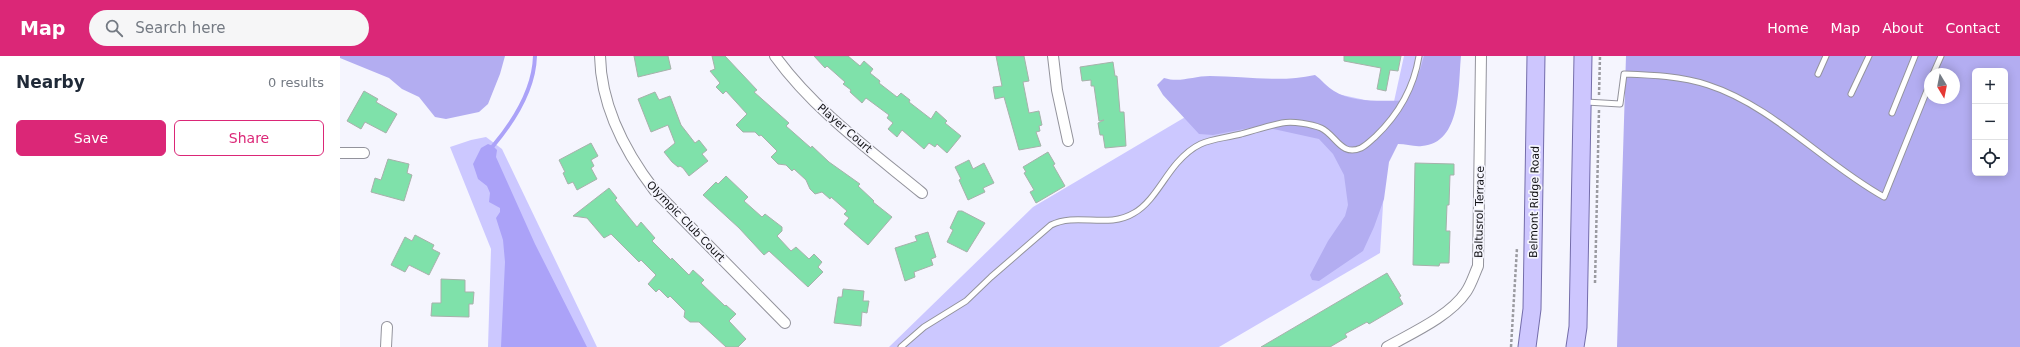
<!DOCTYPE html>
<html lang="en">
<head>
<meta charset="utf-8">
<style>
	body { margin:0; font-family:"DejaVu Sans",sans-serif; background:#f6f6f7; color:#1f2937 }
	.controls { position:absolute; right:12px; top:12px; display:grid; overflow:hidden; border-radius:6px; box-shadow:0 2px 10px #0003 }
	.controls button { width:36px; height:36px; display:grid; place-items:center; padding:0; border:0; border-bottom:1px solid #e0e1e3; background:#fff; color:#1f2937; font:20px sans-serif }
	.compass { position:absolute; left:1584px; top:12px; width:36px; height:36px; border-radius:50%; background:#fff; box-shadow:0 2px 10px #0003; rotate:170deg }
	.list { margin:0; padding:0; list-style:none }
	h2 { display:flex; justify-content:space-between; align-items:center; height:52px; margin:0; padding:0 16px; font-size:17px }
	h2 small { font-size:13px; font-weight:400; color:#747a83 }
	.actions { display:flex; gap:8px; padding:12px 16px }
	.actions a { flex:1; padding:9px 0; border:1px solid #db2777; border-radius:6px; text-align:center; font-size:14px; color:#db2777 }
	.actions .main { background:#db2777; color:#fff }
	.icon { flex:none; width:22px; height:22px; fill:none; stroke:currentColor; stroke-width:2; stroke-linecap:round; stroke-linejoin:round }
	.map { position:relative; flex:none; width:1680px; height:291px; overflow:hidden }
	header { display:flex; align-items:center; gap:24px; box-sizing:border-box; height:56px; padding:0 20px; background:#db2777; color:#fff }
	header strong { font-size:19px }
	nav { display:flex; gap:22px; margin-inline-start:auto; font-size:14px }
	.search { width:280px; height:36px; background:#f6f6f7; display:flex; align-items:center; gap:10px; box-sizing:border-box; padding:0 14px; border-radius:22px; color:#747a83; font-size:15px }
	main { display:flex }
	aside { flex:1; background:#fff }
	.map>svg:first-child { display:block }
</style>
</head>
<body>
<header>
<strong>Map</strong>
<div class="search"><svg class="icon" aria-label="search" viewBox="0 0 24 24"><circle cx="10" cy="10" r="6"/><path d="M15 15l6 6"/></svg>Search here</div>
<nav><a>Home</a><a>Map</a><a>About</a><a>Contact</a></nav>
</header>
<main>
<aside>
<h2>Nearby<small>0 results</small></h2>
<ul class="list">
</ul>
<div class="actions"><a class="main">Save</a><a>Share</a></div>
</aside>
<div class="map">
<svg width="1680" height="291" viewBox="0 0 1680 291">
	<rect width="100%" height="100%" fill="#f5f5fe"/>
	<g fill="#ccc8ff">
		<polygon points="1064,0 1108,0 1046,101 1040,197 879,291 549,291 693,151 908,24 951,28 1053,50"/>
		<polygon points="146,81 162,93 257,291 148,291 151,193 110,91 131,84"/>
	</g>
	<g fill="#b3adf1" fill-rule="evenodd">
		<polygon points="0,0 165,0 160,18 148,48 139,56 106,63 95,61 79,41 62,33 49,22 0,2"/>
		<path d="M1084,0H1121C1118,29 1122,87 1082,90C1074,91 1066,88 1058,88L1049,106L1044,143L1034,171L1023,195L979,225L972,224L970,219L988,185L1005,160L1008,149L1004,119L993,98L979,83L920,70L873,79L859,78L823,39L817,29L824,22C840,27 853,20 870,20C905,20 940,27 975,19C982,24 987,31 994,35C1014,48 1043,44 1066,45L1080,14Z"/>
		<path d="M1286,0H1680V291H1277ZM1635,15H1665V117H1635ZM1590,18H1614V42H1590Z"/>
	</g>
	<polygon fill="#aba2f8" points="148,88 153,90 157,94 156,101 195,188 247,291 161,291 165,206 163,184 156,162 160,156 160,152 149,146 150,137 147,130 138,123 133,108 141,92"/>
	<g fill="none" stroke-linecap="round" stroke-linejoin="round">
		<path stroke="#aba2f8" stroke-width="4" d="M153,90C174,65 194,34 195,0"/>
	</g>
	<g fill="#7fe1aa" stroke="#a7b1ab">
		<polygon points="294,0 328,0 331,13 298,21"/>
		<polygon points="372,0 385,0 417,34 414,36 449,67 446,70 471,92 472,90 489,106 520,128 518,130 534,145 533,146 552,161 528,189 504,168 509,162 504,158 507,155 491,141 490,143 482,136 475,138 470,133 466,124 454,113 452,115 446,109 438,108 431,101 437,95 421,79 419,80 415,76 403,76 396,69 407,58 386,35 383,38 376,31 380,27 370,15 375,13"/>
		<polygon points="474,0 508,0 520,10 524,5 533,13 530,17 540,25 539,27 557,41 561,37 570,44 569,46 591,63 596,55 607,65 605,67 621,80 607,97 597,88 595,91 589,87 584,93 562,74 557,81 548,73 553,67 547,62 549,59 526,42 522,47 510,36 511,34 503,28 505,26 487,10 485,12"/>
		<polygon points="656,0 684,0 689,25 683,26 689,57 699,55 702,69 699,70 700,75 696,76 701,90 679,94 664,41 655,43 653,31 662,30"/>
		<polygon points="1004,0 1061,0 1058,15 1050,14 1046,35 1037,33 1041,12 1004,5"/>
		<polygon points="773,6 775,20 777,20 780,56 784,56 786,90 765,92 763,79 760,79 758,67 764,64 759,65 754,30 751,30 751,24 742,25 740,11"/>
		<polygon points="24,35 38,43 36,46 57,58 46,77 25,66 21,73 7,65"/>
		<polygon points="315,36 319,44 330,40 341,69 355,87 359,84 367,94 362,98 368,105 349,120 343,112 340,110 338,111 332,106 324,96 335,87 328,69 311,76 298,43"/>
		<polygon points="251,87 258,100 251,104 254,110 251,112 257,123 237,134 233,126 228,128 223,117 225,116 219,104"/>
		<polygon points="708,96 715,108 713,109 725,130 696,147 690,136 694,134 684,117 686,116 683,111"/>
		<polygon points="48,103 69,108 67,117 72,119 64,145 31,136 35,122 41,124"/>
		<polygon points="629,104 633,113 644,107 654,127 643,132 645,136 628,144 619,124 621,123 615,111"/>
		<polygon points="1075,107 1114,108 1114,119 1110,119 1109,149 1107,149 1106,175 1110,175 1109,207 1100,207 1099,210 1073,209"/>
		<polygon points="386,120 408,141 404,145 422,161 425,158 442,171 442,175 437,180 451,195 456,191 469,203 474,198 482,206 478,211 483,216 468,231 429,195 424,199 399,172 363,139 376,126 378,128"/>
		<polygon points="269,132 277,142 275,144 297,171 301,166 315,182 312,185 331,204 332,202 349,219 353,214 364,224 361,227 385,250 386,249 396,258 389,265 406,283 398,291 386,291 359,266 350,266 344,261 345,255 330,240 328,242 319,233 316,236 308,228 316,219 301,204 299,206 271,178 264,182 247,162 233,160"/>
		<polygon points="618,155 622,155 645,167 627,196 607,186 613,174 610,172"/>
		<polygon points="588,176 596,201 591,203 593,209 574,216 575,221 565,225 555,192 577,185 575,180"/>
		<polygon points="75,179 94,189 92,193 100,197 89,219 69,209 65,216 51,209 65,181 72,185"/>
		<polygon points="1047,217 1061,240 1059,241 1063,248 1029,268 1027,266 1005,278 1007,281 990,291 921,291"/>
		<polygon points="101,223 125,224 125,236 134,236 133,248 129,248 129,261 91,260 92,247 101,247"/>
		<polygon points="503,233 524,235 523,245 529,245 527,257 522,256 521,270 494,267 498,241 502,241"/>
	</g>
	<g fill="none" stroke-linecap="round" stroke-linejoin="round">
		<g stroke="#93939c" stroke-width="7">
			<g id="lane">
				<polyline points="1478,18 1486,0"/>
				<polyline points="1593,18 1601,0"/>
				<polyline points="1511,38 1529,0"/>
				<path d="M1246,46L1280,48L1284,18C1312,19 1341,20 1368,29C1433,50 1484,108 1544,141L1590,27"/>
				<polyline points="1552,57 1575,0"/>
				<path d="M561,291L584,271L626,245L651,221L711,169C737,156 768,173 794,157C812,147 823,123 837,107C859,82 872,85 901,78C915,74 928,70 942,67C953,65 971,68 981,72C996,79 1001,101 1021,92C1027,89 1030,85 1035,81C1058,59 1074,31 1079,0"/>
			</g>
		</g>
		<g stroke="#93939c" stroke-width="12">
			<g id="street">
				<path d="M260,0C261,51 285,96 315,135L445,267"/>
				<path d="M435,0C474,54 531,95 582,137"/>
				<polyline points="713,0 717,34 728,85"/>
				<polyline points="0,97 24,97"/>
				<polyline points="46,291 47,271"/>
				<path d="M1047,291C1072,277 1110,260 1126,236C1131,229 1134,219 1138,210L1141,0"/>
			</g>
		</g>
		<g stroke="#746dab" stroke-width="19">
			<g id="primary">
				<polyline points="1187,291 1192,253 1196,0"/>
				<polyline points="1235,291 1238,271 1243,0"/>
			</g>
		</g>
		<g stroke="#9a9aa0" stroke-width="2.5" stroke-dasharray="3 2" stroke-linecap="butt">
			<polyline points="1259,39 1260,0"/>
			<polyline points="1255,227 1259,54"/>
			<polyline points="1171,291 1177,192"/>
		</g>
		<use href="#lane" stroke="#fff" stroke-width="5"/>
		<use href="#street" stroke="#fff" stroke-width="10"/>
		<use href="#primary" stroke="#cdc6fe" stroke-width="17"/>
	</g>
	<g text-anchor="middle" stroke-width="3.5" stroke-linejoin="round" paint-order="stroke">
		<g font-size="11" fill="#0f0f12" stroke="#f5f5fe">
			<text transform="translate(505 72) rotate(41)" y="4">Player Court</text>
			<text transform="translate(1194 146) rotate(-89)" y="4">Belmont Ridge Road</text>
			<text transform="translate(1139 156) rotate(-89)" y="4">Baltusrol Terrace</text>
			<text transform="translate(346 165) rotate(46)" y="4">Olympic Club Court</text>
		</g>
	</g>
</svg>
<div class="controls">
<button>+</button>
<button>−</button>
<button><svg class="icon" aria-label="locate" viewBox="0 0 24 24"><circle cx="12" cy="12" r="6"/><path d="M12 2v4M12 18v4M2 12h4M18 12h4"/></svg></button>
</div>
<svg class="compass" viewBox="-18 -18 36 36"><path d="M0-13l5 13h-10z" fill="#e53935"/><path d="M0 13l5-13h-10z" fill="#747a83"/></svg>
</div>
</main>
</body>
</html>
